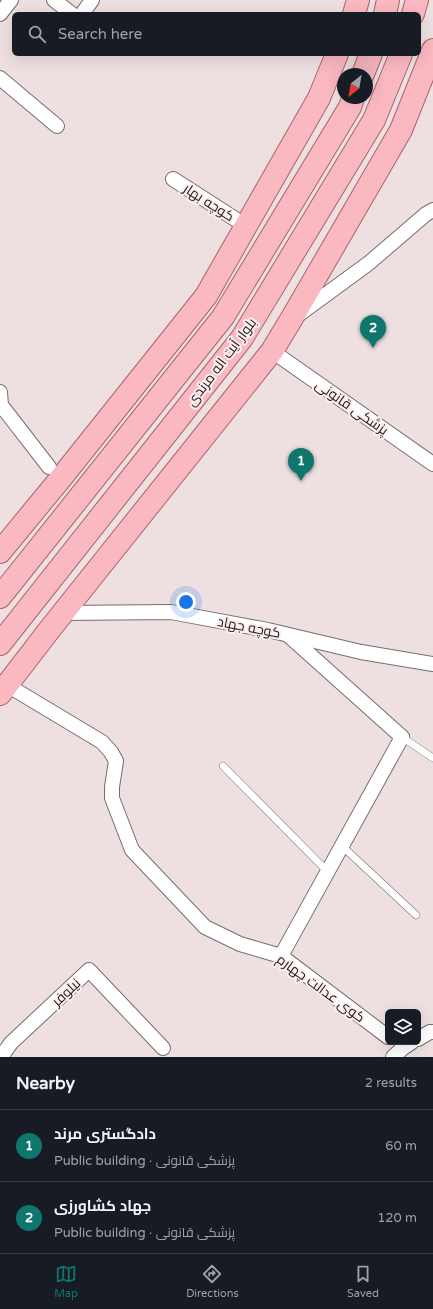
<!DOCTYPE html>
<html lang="en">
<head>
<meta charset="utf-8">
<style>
	body { margin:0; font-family:"Varela Round",Cairo,sans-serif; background:#20242c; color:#f1f3f6 }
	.controls { position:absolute; right:12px; bottom:12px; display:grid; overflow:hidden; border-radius:6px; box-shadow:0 4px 16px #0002 }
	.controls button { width:36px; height:36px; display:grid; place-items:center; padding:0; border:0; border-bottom:1px solid #363941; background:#171b24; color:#f1f3f6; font:20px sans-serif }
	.compass { position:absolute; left:337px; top:68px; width:36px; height:36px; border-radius:50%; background:#171b24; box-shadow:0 4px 16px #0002; rotate:211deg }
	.you { position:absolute; left:186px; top:602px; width:14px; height:14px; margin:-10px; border:3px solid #fff; border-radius:50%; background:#1a73e8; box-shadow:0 0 0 6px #1a73e833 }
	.badge { display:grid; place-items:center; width:26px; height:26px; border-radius:50%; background:#0f766e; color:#fff; font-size:13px; font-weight:700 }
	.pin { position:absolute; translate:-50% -33px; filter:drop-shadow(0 1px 2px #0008) }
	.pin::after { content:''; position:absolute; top:21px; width:14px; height:12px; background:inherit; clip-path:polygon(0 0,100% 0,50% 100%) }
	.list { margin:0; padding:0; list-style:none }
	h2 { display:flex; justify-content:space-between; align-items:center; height:52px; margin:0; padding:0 16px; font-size:17px }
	h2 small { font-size:13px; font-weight:400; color:#9ea1a6 }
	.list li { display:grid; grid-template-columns:26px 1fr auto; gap:12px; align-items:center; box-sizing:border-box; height:72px; padding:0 16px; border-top:1px solid #363941 }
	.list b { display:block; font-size:15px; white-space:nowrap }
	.list p { margin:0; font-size:13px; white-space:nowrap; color:#9ea1a6 }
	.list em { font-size:13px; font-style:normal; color:#9ea1a6 }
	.icon { flex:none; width:22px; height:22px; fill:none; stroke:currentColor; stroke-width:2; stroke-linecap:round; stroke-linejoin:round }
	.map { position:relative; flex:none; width:433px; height:1057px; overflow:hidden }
	.search { position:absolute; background:#171b24; box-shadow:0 4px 16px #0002; left:12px; right:12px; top:12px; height:44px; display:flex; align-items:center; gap:10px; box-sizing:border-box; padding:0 14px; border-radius:6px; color:#9ea1a6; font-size:15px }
	.sheet { height:196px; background:#171b24 }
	nav { display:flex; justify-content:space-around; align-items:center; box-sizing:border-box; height:56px; border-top:1px solid #363941; background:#171b24; font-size:11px; color:#9ea1a6 }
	nav a { display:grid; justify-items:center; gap:2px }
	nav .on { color:#0f766e }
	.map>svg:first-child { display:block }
</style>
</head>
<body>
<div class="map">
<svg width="433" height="1057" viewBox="0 0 433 1057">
	<rect width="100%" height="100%" fill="#eee0e1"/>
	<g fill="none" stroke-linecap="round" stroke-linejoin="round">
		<g stroke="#786c6d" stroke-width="8">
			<g id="service">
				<polyline points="402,737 433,758"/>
				<polyline points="223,766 328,872"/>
				<polyline points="342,846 416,915"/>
			</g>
		</g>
		<g stroke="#786c6d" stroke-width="16">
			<g id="minor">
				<polyline points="54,0 72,14"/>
				<polyline points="0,14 11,0"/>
				<polyline points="82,14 92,0"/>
				<polyline points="0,78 57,126"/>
				<polyline points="173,179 246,226"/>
				<polyline points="298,315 369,263 426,214 433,210"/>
				<polyline points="272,351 433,464"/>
				<polyline points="0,392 1,405 49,467"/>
				<polyline points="63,613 171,612 268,630 361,652 433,664"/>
				<polyline points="7,685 102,742 111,752 116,761 112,787 112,798 132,850 205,927 240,944 281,956 388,1037"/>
				<polyline points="281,956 402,737 288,635"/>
				<polyline points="418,1039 430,1032 433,1032"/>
				<polyline points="1,1057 11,1043 89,970 163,1048"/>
				<polyline points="393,1057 403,1048 412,1042"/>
			</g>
		</g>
		<g stroke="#ab626c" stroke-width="24">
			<g id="primary">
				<polyline points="354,14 358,0"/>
				<polyline points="385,14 388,0"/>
				<polyline points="413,14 417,0"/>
				<polyline points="363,74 371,54"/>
				<polyline points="0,552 61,478 206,296 319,98 337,54"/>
				<polyline points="0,597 223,317 350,107 353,98"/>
				<polyline points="0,644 242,338 374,120 401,54"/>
				<polyline points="0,694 50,629 272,351 292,318 401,130 433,50"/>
			</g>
		</g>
		<use href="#service" stroke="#fff" stroke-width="7"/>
		<use href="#minor" stroke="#fff" stroke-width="14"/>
		<use href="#primary" stroke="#fab8c1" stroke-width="22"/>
	</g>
	<g text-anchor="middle" stroke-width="4" stroke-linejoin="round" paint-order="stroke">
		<g font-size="14" fill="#1f1b1b" stroke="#fceeef">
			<text transform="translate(209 202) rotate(33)" y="5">کوچه بهار</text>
			<text transform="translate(221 362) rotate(-53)" y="5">بلوار آیت اله مرندی</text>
			<text transform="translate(352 407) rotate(35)" y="5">پزشکی قانونی</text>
			<text transform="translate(249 627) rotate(11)" y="5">کوچه جهاد</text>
			<text transform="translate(321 988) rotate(36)" y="5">کوی عدالت چهارم</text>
			<text transform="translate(66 992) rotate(-43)" y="5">نیلوفر</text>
		</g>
	</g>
</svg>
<div class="controls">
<button><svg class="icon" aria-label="layers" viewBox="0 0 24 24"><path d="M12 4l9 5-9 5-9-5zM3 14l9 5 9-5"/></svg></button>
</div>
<svg class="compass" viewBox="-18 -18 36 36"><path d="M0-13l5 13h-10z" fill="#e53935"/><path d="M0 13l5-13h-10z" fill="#9ea1a6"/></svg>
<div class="you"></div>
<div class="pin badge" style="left:301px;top:481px">1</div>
<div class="pin badge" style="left:373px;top:348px">2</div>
<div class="search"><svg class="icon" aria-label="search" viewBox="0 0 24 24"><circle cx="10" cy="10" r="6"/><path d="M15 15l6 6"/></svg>Search here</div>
</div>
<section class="sheet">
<h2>Nearby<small>2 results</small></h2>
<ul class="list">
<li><span class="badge">1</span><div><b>دادگستری مرند</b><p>Public building · پزشکی قانونی</p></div><em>60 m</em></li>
<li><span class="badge">2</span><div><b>جهاد کشاورزی</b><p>Public building · پزشکی قانونی</p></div><em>120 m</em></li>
</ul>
</section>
<nav>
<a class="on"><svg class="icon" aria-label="map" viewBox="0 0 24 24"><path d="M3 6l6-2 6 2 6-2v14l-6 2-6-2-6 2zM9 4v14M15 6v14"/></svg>Map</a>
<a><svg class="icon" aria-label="directions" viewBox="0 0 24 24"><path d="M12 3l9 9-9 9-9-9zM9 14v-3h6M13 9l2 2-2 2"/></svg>Directions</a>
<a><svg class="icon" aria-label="saved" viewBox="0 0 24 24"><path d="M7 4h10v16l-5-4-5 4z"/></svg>Saved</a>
</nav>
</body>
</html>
